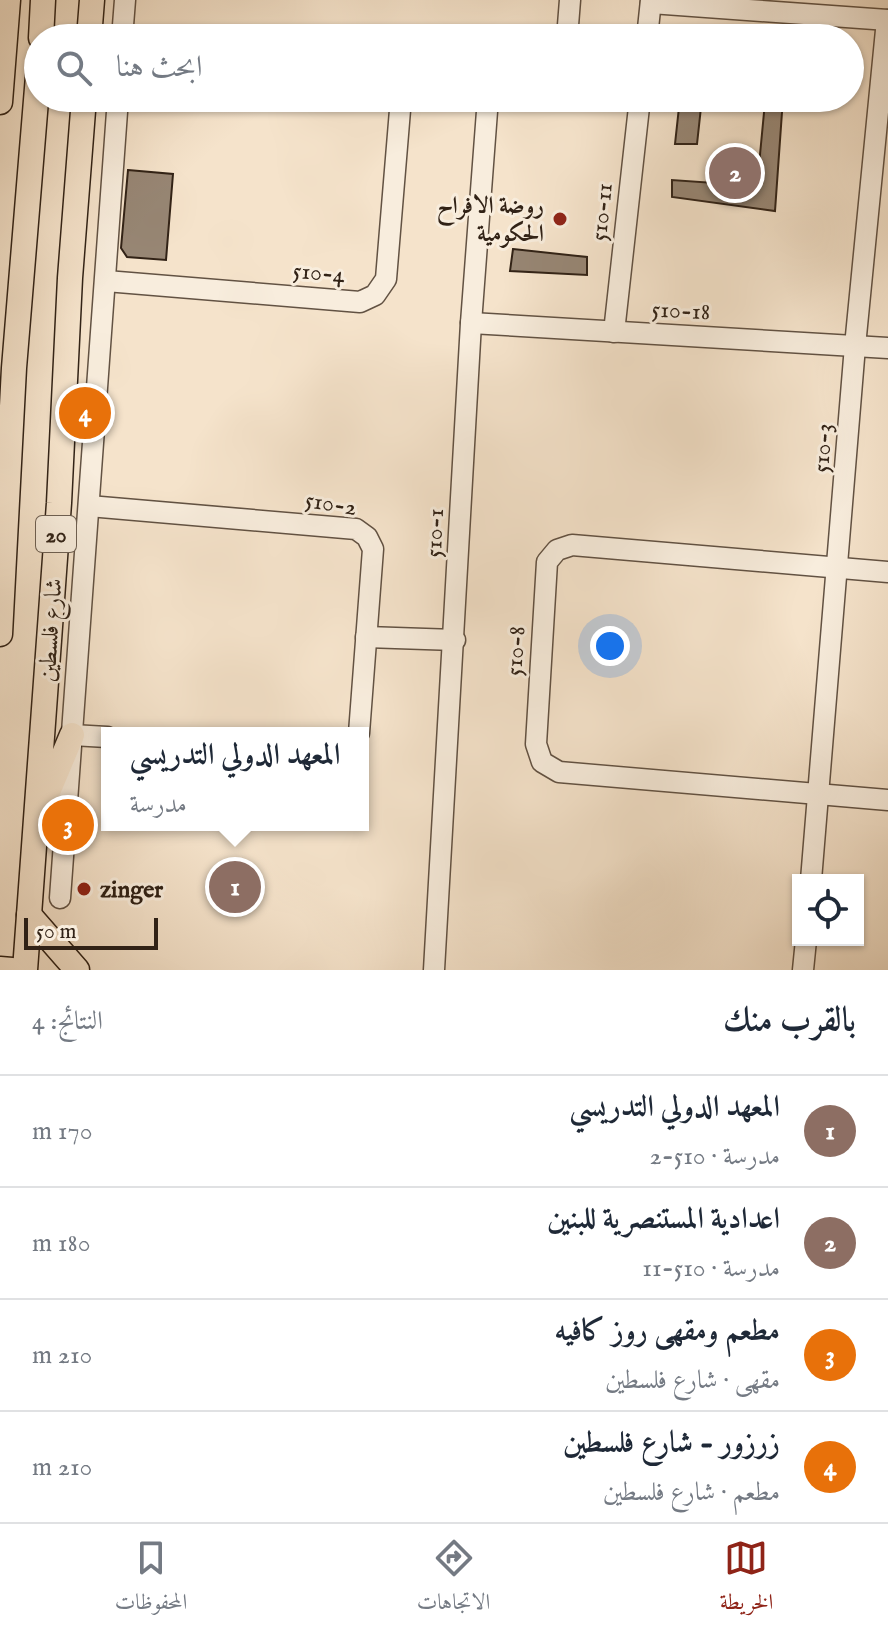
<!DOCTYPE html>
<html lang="ar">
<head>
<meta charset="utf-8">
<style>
	body { margin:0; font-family:"IM FELL English",Amiri,serif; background:#f2f2f3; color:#1f2937; direction:rtl }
	.controls { position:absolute; right:24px; bottom:24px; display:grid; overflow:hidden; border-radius:0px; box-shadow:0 2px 6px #0004 }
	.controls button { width:72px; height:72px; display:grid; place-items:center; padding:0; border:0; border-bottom:2px solid #e0e1e3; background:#fff; color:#1f2937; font:40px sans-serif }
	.scale { position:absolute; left:24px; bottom:20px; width:134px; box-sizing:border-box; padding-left:8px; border:4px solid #312216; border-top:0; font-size:22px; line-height:28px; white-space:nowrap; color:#312216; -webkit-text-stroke:6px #f8eddd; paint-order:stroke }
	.you { position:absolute; left:610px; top:646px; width:28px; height:28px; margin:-20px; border:6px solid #fff; border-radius:50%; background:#1a73e8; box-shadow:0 0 0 12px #1a73e833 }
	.badge { display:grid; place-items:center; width:52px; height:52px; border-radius:50%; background:#8f2418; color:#fff; font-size:26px; font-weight:700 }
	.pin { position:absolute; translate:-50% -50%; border:4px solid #fff; box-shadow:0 2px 8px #0006 }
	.popup { position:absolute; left:101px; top:727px; width:268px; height:104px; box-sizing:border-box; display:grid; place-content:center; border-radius:0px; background:#fff; filter:drop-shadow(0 2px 6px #0005); font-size:26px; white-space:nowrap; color:#747a83 }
	.popup b { font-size:30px; color:#1f2937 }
	.popup::after { content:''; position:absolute; left:50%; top:100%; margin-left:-16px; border:16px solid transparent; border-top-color:#fff }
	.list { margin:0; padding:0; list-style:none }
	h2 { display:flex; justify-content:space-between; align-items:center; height:104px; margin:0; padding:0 32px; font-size:34px }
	h2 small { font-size:26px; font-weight:400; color:#747a83 }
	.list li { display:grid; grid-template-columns:52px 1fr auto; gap:24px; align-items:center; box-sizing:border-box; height:112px; padding:0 32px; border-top:2px solid #e0e1e3 }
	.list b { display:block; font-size:30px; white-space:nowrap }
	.list p { margin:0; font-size:26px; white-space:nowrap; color:#747a83 }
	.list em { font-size:26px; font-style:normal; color:#747a83 }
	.icon { flex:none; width:44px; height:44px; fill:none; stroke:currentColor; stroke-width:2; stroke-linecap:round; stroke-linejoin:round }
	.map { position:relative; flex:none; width:888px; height:970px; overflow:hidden; direction:ltr }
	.search { position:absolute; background:#fff; box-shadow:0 2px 6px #0004; left:24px; right:24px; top:24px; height:88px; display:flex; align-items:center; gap:20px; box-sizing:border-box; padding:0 28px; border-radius:44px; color:#747a83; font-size:30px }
	.sheet { height:552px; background:#fff }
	nav { display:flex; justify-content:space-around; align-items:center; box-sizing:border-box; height:112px; border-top:2px solid #e0e1e3; background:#fff; font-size:22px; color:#747a83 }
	nav a { display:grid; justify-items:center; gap:4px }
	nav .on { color:#8f2418 }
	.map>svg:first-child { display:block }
</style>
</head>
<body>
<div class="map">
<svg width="888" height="970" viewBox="0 0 888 970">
	<rect width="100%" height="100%" fill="#f5e3cb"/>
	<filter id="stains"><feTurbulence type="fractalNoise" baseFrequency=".0025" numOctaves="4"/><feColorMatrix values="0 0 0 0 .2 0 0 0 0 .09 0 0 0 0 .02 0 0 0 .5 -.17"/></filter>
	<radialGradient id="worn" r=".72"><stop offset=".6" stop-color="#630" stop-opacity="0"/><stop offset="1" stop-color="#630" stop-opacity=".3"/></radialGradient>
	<g fill="#978674" stroke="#312216" stroke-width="2">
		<polygon points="680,98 702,98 697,144 675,144"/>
		<polygon points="738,98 783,98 775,211 672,197 672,180 757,186 765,102"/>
		<polygon points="128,170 173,174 166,260 127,257 121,248"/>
		<polygon points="513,249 587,257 587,275 510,271"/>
	</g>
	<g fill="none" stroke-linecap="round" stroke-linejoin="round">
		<g stroke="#625243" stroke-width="23">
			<g id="minor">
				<polyline points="651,3 888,20"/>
				<polyline points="122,38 125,0"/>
				<polyline points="567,38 570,0"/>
				<polyline points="647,38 651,0"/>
				<polyline points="106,281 360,302 375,295 386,279 401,98"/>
				<polyline points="471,323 888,348"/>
				<polyline points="614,332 640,98"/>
				<polyline points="89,506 356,529 367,537 373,549 359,733"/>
				<polyline points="888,572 572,545 557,550 547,562 536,744 542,762 559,772 888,800"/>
				<polyline points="366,637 455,640"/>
				<polyline points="72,735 107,737"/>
				<polyline points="811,880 855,346 887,20"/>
				<polyline points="60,898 118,98"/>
				<polyline points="434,970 471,323 488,98"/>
				<polyline points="803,970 806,940"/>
			</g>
		</g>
		<g stroke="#312216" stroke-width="27">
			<g id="major">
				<polyline points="41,38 43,0"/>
				<polyline points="89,38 92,0"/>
				<polyline points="0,102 8,0"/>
				<polyline points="0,634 14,368 38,76"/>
				<polyline points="45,799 72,735"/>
				<polyline points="29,915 77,970"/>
				<polyline points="0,969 12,970"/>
				<polyline points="25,970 59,503 70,278 84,98"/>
			</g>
		</g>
		<use href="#minor" stroke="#f8eddd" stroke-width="20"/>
		<use href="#major" stroke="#f5e3cb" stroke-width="24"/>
	</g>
	<g fill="#8f2418" stroke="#f8eddd" stroke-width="3">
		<circle cx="560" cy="219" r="8"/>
		<circle cx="84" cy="889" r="8"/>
	</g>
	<g text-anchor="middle" stroke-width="6" stroke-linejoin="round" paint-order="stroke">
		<rect fill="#f8eddd" stroke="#6d5f52" stroke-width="2" x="36" y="516" width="40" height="36" rx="6"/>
		<g font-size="22" font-weight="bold" fill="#312216">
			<text x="56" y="542">20</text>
		</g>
		<g font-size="24" font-weight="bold" fill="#312216" stroke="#f8eddd" text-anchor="end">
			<text x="544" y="213">روضة الافراح<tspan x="544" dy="28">الحكومية</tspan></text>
			<text x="100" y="897" text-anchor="start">zinger</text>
		</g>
		<g font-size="24" fill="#312216" stroke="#f8eddd">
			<text transform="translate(601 212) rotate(-84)" y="8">510-11</text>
			<text transform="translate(319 272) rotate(5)" y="8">510-4</text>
			<text transform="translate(681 310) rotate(3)" y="8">510-18</text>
			<text transform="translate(822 448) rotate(-86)" y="8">510-3</text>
			<text transform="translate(331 503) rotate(9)" y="8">510-2</text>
			<text transform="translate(434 533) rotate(-87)" y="8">510-1</text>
			<text transform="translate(50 630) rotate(-86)" y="8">شارع فلسطين</text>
			<text transform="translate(515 651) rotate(-86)" y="8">510-8</text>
		</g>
	</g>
	<rect width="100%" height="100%" filter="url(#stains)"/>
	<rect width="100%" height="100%" fill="url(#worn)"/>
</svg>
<div class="controls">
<button><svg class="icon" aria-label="locate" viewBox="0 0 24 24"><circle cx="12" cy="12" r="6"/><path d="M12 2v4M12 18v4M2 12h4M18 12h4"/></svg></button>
</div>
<div class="scale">50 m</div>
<div class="you"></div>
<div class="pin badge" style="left:235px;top:887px;background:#8d6e63">1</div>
<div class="popup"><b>المعهد الدولي التدريسي</b>مدرسة</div>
<div class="pin badge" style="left:735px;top:173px;background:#8d6e63">2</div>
<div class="pin badge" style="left:68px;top:825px;background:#e8710a">3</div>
<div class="pin badge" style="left:85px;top:413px;background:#e8710a">4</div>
<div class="search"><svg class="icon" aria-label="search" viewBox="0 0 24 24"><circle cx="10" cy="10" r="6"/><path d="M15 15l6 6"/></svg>ابحث هنا</div>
</div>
<section class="sheet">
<h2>بالقرب منك<small>النتائج: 4</small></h2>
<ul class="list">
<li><span class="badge" style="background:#8d6e63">1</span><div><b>المعهد الدولي التدريسي</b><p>مدرسة · 510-2</p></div><em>170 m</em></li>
<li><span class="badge" style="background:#8d6e63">2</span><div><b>اعدادية المستنصرية للبنين</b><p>مدرسة · 510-11</p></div><em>180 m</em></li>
<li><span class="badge" style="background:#e8710a">3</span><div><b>مطعم ومقهى روز كافيه</b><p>مقهى · شارع فلسطين</p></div><em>210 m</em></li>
<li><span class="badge" style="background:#e8710a">4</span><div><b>زرزور - شارع فلسطين</b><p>مطعم · شارع فلسطين</p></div><em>210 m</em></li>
</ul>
</section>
<nav>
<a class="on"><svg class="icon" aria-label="map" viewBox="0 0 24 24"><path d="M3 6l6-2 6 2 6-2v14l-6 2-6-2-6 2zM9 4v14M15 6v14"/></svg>الخريطة</a>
<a><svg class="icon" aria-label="directions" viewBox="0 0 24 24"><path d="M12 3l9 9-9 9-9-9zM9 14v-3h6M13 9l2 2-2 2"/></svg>الاتجاهات</a>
<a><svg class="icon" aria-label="saved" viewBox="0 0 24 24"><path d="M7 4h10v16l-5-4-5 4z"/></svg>المحفوظات</a>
</nav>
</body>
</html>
